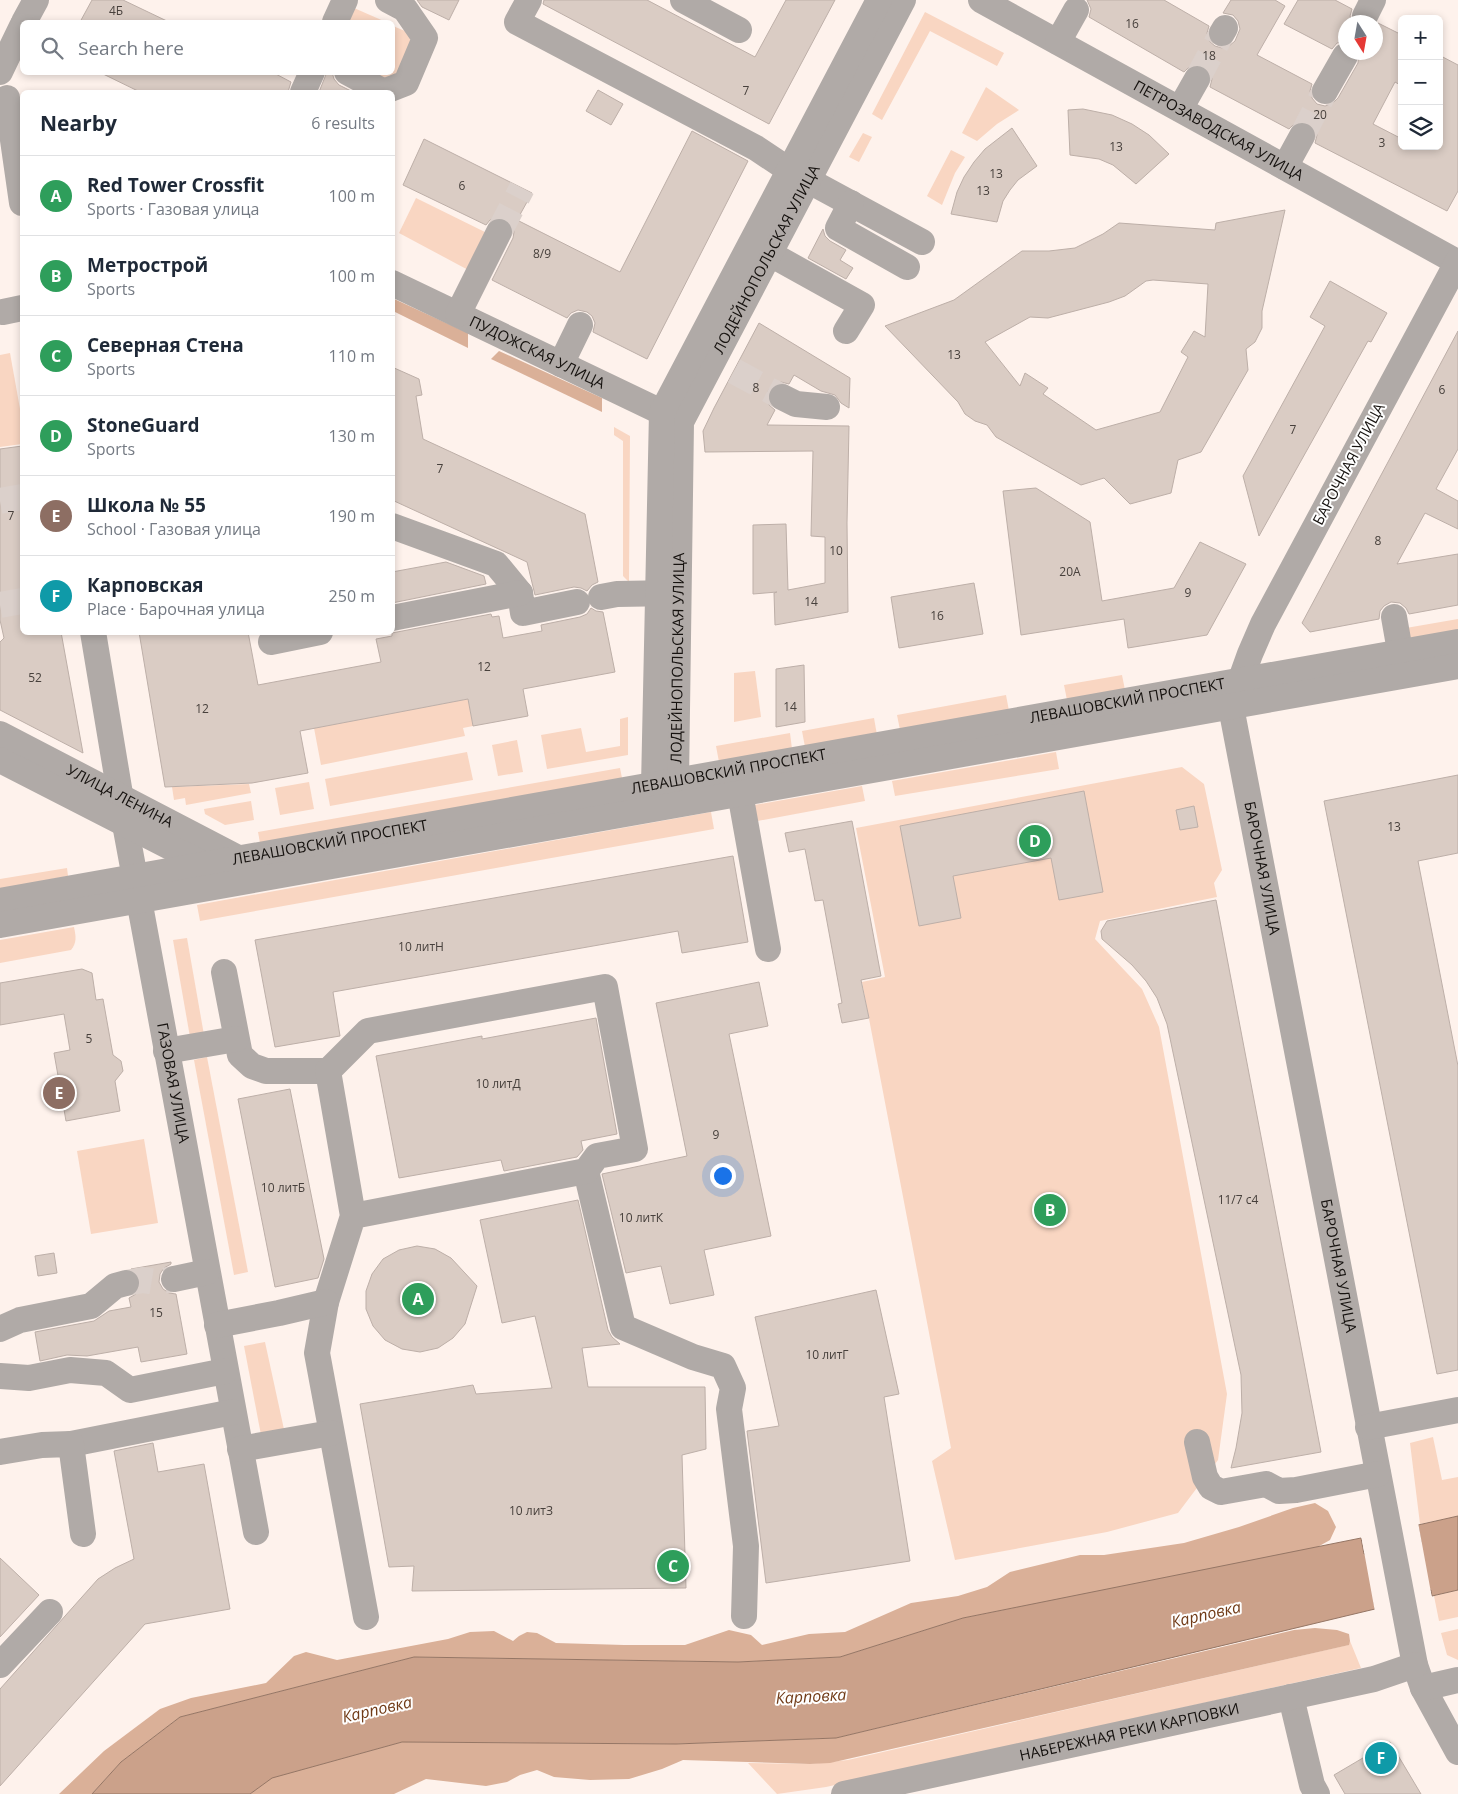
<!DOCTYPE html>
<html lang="en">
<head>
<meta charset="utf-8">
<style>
	body { margin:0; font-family:"Open Sans",sans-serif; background:#f2f2f3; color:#1f2937 }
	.controls { position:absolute; right:15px; top:15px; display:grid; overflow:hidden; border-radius:8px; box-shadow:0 2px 8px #0003 }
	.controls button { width:45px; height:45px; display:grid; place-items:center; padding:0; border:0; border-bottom:1px solid #e0e1e3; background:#fff; color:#1f2937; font:25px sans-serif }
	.compass { position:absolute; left:1338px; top:15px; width:45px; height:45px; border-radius:50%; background:#fff; box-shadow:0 2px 8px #0003; rotate:169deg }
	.you { position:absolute; left:722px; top:1175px; width:18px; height:18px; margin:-12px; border:4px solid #fff; border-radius:50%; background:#1a73e8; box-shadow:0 0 0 8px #1a73e833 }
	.badge { display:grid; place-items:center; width:32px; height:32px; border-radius:50%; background:#087aa3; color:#fff; font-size:16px; font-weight:700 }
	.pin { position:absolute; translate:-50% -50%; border:2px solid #fff; box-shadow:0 1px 5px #0006 }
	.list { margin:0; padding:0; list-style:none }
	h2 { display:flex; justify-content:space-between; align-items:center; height:65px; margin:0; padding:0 20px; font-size:21px }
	h2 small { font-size:16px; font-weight:400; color:#747a83 }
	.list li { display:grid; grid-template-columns:32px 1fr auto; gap:15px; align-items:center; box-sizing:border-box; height:80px; padding:0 20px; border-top:1px solid #e0e1e3 }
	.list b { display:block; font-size:19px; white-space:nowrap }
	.list p { margin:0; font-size:16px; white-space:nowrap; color:#747a83 }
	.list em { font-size:16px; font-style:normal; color:#747a83 }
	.icon { flex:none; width:28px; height:28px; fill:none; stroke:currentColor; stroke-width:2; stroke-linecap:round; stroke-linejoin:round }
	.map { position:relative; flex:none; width:1458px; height:1794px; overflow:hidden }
	.search { position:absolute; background:#fff; box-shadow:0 2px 8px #0003; left:20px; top:20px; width:375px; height:55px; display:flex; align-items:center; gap:12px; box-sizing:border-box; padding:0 18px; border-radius:8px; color:#747a83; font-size:19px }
	.panel { position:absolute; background:#fff; box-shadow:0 2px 8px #0003; left:20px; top:90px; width:375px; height:545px; border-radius:8px }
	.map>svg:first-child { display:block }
</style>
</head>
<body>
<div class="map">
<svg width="1458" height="1794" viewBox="0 0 1458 1794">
	<rect width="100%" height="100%" fill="#fef2ec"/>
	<g fill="#f9d6c2">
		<polygon points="354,8 386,22 347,22"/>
		<polygon points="925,12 1004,53 997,66 930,31 882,120 872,114"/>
		<polygon points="393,26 405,31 410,38 410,47 397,75 390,79 381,78 370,73 392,72"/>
		<polygon points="986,87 1019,110 997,124 977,141 962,133"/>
		<polygon points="863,133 872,137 859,162 849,157"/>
		<polygon points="951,150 965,157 955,173 942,205 927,196"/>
		<polygon points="416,198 491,235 472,272 399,233"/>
		<polygon points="10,353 22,420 22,444 0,447 0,355"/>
		<polygon points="614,427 630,436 629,582 623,576 623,441 614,435"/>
		<polygon points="1458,619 1458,631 1408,640 1406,628"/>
		<polygon points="755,671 761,717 734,722 734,673"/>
		<polygon points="1122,675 1125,690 1067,700 1064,685"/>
		<polygon points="1006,695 1009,711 900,730 897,715"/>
		<polygon points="468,699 473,726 463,728 465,736 321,765 314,728"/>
		<polygon points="628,717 628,755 547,769 541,735 581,728 586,752 620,746 620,719"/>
		<polygon points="874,718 877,735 805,747 802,731"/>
		<polygon points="790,733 792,749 719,762 716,746"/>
		<polygon points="517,740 523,772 498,776 492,745"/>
		<polygon points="467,752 473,780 330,806 325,779"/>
		<polygon points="1056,752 1059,769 895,796 892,781"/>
		<polygon points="1182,767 1204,784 1222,870 1214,883 1217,897 1100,921 1095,939 1142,989 1159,1027 1227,1394 1218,1460 1178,1513 1107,1532 955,1560 932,1461 951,1448 862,982 885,977 856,828"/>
		<polygon points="620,768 622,778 260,843 258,832"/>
		<polygon points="309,782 314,809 280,815 275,788"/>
		<polygon points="249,784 251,793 186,805 185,798 174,800 172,787"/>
		<polygon points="862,786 865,801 752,822 749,806"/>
		<polygon points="251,801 254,820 225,825 205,814 204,809"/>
		<polygon points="711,812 714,829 200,921 197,905"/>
		<polygon points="67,868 68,876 0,889 0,879"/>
		<path d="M74,927C76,937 77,942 71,950L0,963V940Z"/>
		<polygon points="187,938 204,1035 190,1037 173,940"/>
		<polygon points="207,1057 248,1272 234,1275 194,1060"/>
		<polygon points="144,1139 158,1223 91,1234 77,1151"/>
		<polygon points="265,1342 285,1434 261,1435 244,1346"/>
		<polygon points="1433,1437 1442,1480 1458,1477 1458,1516 1420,1524 1410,1443"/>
		<polygon points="1458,1590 1458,1617 1439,1621 1434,1596"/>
		<polygon points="1458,1629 1458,1660 1447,1655 1441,1633"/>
		<polygon points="1350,1641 1361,1668 826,1787 777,1794 748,1763 810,1764 848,1760 1348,1645"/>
	</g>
	<g fill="#dab098">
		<polygon points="392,298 468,333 468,348 393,311"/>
		<polygon points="499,351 602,398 602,412 491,359"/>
		<polygon points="1315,1503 1328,1511 1336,1527 1330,1540 1314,1549 963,1618 840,1657 738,1662 414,1657 180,1717 121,1762 92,1794 59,1794 104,1751 160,1709 191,1698 266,1683 294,1656 306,1652 337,1660 448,1639 470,1632 494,1631 513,1641 519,1636 527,1632 537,1633 556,1643 624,1645 685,1645 729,1630 751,1635 762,1645 809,1634 845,1632 911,1603 958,1596 987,1587 1010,1572 1080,1555 1104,1555 1184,1543 1239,1527 1293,1508"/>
		<polygon points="1315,1628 1337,1630 1349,1634 1350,1641 1349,1645 830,1763 810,1764 683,1760 662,1769 629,1779 590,1780 554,1777 537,1770 520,1775 507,1782 486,1786 426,1779 394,1794 250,1794 271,1778 402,1742 676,1744 836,1738 1294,1630"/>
	</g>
	<polygon fill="#cba18a" stroke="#957665" points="1458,1516 1458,1590 1432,1596 1431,1590 1374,1602 1375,1609 836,1738 676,1744 402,1742 272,1778 250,1794 92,1794 121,1762 180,1717 414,1657 738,1662 840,1657 963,1618 1361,1538 1364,1554 1421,1542 1418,1525"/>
	<polygon fill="#fef2ec" points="1418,1522 1432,1598 1430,1597 1429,1593 1376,1604 1377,1610 1375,1612 1361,1535 1363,1537 1366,1552 1418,1540 1415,1525"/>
	<g fill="#daccc4" stroke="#bdafa8" fill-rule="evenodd">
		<polygon points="92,0 123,0 169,22 80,22"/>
		<polygon points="417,0 459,0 449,20 422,7"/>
		<polygon points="544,0 647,0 755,57 786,0 835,0 769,124 543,4"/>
		<polygon points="1087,0 1164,0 1209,26 1207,33 1209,41 1215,46 1222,48 1229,46 1235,41 1240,29 1238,21 1233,15 1223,13 1231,0 1275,0 1285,6 1257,55 1312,84 1310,91 1312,98 1317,104 1325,106 1332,104 1338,98 1358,63 1359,52 1376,52 1376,26 1378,23 1402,35 1402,86 1395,82 1373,124 1402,139 1402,146 1439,146 1439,55 1458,65 1458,191 1447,211 1315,143 1317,135 1315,129 1309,123 1301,121 1295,123 1289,129 1210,87 1212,79 1210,72 1204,66 1196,64 1190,66 1184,72 1089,17 1091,9"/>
		<polygon points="1298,0 1335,0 1352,9 1350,16 1352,22 1346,22 1346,41 1337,43 1332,49 1284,24"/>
		<polygon points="99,72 272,72 291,82 288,92 140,92"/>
		<polygon points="327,72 332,72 334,79 339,85 353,92 319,92"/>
		<polygon points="598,90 623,104 611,125 586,111"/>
		<polygon points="1083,109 1112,115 1132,124 1149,135 1169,154 1136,184 1113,165 1099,159 1070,155 1068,110"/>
		<polygon points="1012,128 1037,166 1018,180 1010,190 1003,201 997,222 951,214 957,192 964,177 974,162 985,149"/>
		<polygon points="692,131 748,161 647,359 593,332 595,323 592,316 587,312 578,310 571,313 567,318 492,280 513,238 514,232 512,224 506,219 498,217 490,220 486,225 403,185 424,139 532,193 517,220 620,272"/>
		<path d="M1285,210L1262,311V328L1255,342L1246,349L1248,370L1201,452L1178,460L1171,493L1130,504L1104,478L1081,485L996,437L987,425L975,421L965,414L958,402L885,326L954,300L1022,251H1049L1075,248L1103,234L1119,223L1215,230L1216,223ZM1153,280L1208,284L1205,337L1194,331L1181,352L1188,357L1160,412L1096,430L1043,394L1048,388L1025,373L1020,386L985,342L1030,317L1048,318L1109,302L1125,296L1146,281Z"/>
		<polygon points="823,229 825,236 830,241 846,250 840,260 853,268 846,279 808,258"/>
		<polygon points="1330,281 1387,313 1371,342 1368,341 1259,536 1243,476 1325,326 1310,317"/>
		<polygon points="759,323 850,378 849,408 841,403 835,395 821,391 794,375 789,384 781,382 773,385 768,391 767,397 769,405 775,410 767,425 849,426 847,523 848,612 775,625 774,593 777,592 753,594 753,525 786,524 788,590 825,583 825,537 811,536 813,451 705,452 703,431 714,408"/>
		<polygon points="1458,331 1458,449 1436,489 1458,501 1458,529 1425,513 1397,564 1458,554 1458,605 1409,614 1406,608 1400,603 1391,602 1384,606 1380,611 1379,619 1310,632 1302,623"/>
		<polygon points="392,367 419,379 422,395 416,396 423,439 585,514 598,582 592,585 587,591 581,588 574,587 535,595 527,562 392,500"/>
		<polygon points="22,446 22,632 61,632 83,753 0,710 0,642 4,638 0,620 0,449"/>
		<polygon points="1036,488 1090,522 1102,601 1174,588 1200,542 1246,564 1207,635 1128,648 1124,619 1021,635 1003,491"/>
		<polygon points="446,562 484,576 486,584 392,603 392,572"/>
		<polygon points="974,583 983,634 899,648 891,597"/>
		<polygon points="591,608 596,611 603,612 615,672 523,689 528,716 473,726 468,699 300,731 308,773 252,783 165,787 139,632 248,632 258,685 381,662 376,639 392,636 392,633 491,614 492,617 499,616 503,638 542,631 541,625 580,617 587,614"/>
		<polygon points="804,665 805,722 776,727 776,669"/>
		<polygon points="1458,775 1458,853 1418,861 1458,1066 1458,1370 1437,1374 1324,801"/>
		<polygon points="1084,791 1103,892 1059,900 1051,858 953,876 961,918 919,926 900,826"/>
		<polygon points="1194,806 1198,827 1180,830 1176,810"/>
		<polygon points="852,821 881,976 861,980 869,1018 842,1023 838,1004 842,1003 823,900 815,901 805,849 789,852 785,833"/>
		<polygon points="733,856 748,942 682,953 678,931 333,992 340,1036 275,1047 255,940"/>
		<polygon points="1216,900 1321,1452 1231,1468 1236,1448 1242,1413 1241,1375 1167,1024 1157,998 1146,981 1132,965 1102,939 1101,931 1107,921"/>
		<polygon points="82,969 92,973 96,1000 103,999 113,1055 121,1061 123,1071 115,1081 120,1111 66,1121 54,1053 70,1050 64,1014 0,1025 0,983"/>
		<polygon points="759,982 768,1026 729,1034 771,1236 704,1250 714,1295 670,1304 661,1266 626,1273 602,1174 687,1156 656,1003"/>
		<polygon points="596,1018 617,1134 581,1141 583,1150 577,1157 504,1171 501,1160 399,1178 376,1056 482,1036 482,1039"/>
		<polygon points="290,1089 324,1259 318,1278 275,1287 238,1099"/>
		<polygon points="578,1200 608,1330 612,1337 620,1344 582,1348 588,1387 705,1387 706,1449 682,1455 686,1588 412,1591 414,1566 389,1567 360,1404 473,1385 476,1394 552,1388 535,1316 502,1323 480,1220"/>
		<polygon points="417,1246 435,1249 451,1258 477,1286 465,1324 453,1338 438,1348 420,1352 402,1349 385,1340 373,1326 366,1309 366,1291 372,1274 383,1259 399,1250"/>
		<polygon points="54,1253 57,1273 38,1276 35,1256"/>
		<polygon points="171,1262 171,1264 164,1268 160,1274 159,1282 163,1289 169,1293 176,1294 187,1354 141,1362 138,1347 87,1356 67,1355 40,1361 35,1332 94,1321 109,1311 131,1307 129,1298 136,1294 141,1286 140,1279 137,1273 131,1269"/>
		<polygon points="876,1290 899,1394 884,1397 910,1561 766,1583 747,1431 779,1426 755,1317"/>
		<polygon points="153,1443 158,1472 204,1464 230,1609 145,1624 0,1786 0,1689 98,1579 115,1568 134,1559 114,1451"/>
		<polygon points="0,1558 39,1595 0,1637"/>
		<polygon points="1390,1742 1421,1794 1345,1794 1334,1775"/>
	</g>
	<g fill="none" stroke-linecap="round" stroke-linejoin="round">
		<g stroke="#dbd0cb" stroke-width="26" stroke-dasharray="26 13" stroke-linecap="butt">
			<polyline points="1197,79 1222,33"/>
			<polyline points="1302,136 1325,91"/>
			<polyline points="499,232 522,188"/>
			<polyline points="734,371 782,397"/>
			<polyline points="0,501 22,497"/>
			<polyline points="0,605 22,601"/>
			<polyline points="126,1283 143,1280 155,1282 174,1279"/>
		</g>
		<g stroke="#b0aaa7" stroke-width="26">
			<polyline points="529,0 517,22 756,148 789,170 922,242"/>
			<polyline points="683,0 739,30"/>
			<path id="s1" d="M981,0L1457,262"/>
			<polyline points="1365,16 1373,0"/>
			<polyline points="24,22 36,0"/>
			<polyline points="335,22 345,0"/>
			<polyline points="1222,33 1225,28"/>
			<polyline points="1058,42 1076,10"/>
			<polyline points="0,72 22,26"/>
			<polyline points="347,72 384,92"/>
			<polyline points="1325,91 1345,56"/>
			<polyline points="303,92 312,72"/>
			<polyline points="383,92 406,83 425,38 405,9 388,0"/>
			<polyline points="7,98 22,203"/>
			<polyline points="1180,109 1197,79"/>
			<polyline points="1285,167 1302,136"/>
			<polyline points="851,203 838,228 907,267"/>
			<polyline points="754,245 862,305 846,331"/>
			<path id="s2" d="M1458,261L1263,624L1250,654L1231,707L1415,1665L1423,1688L1458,1752"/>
			<path id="s3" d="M392,283L678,420"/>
			<polyline points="3,312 22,308"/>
			<polyline points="458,314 499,232"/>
			<polyline points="561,364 580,325"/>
			<polyline points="782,397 796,404 827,407"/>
			<polyline points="392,526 496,564 520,593 523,613 577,602"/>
			<polyline points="601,597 617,594 675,593"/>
			<polyline points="1394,617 1403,668"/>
			<polyline points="392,618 520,593"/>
			<path id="s4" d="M93,632L125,824L256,1532"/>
			<polyline points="271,642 320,632"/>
			<path id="s5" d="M0,734L240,859"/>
			<polyline points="0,760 211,868"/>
			<polyline points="740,793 768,949"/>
			<path id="s6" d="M670,798L676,782L681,422L903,0"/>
			<polyline points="664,800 654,786 662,412 879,0"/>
			<path id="s7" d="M0,901L1458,642"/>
			<polyline points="0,925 1458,666"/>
			<polyline points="224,972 240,1055 252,1066 266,1071 328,1071"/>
			<polyline points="166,1051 236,1039"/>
			<polyline points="586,1171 623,1327 693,1357 723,1366 733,1388 729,1409 746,1546 744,1616"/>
			<polyline points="353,1216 586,1171 597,1156 635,1149 605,987 368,1031 328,1071 353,1216 326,1302 317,1353 366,1617"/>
			<polyline points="174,1279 207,1272"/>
			<polyline points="217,1325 279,1313 326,1302"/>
			<polyline points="0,1329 20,1320 91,1306 115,1286 126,1283"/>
			<polyline points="0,1376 29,1378 70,1370 106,1373 130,1390 225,1371"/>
			<polyline points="1368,1427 1458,1410"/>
			<polyline points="1197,1442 1205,1477 1211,1487 1221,1492 1266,1484 1279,1491 1296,1490 1378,1474"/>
			<polyline points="71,1444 233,1412"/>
			<polyline points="240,1449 331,1433"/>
			<polyline points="0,1452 42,1445 71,1444 83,1534"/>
			<polyline points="0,1665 50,1612"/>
			<polyline points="1423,1688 1458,1680"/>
			<polyline points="1291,1697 1312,1785 1317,1794"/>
			<path id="s8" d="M844,1794L1374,1679L1415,1665"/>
		</g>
	</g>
	<g text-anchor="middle" stroke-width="4" stroke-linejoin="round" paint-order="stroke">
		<g font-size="12" fill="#47403c">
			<text x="116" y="15">4Б</text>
			<text x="1132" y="28">16</text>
			<text x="1209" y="60">18</text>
			<text x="746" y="95">7</text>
			<text x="1320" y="119">20</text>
			<text x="1382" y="147">3</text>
			<text x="1116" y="151">13</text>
			<text x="996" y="178">13</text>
			<text x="462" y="190">6</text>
			<text x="983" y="195">13</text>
			<text x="542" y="258">8/9</text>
			<text x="954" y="359">13</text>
			<text x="756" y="392">8</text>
			<text x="1442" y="394">6</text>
			<text x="1293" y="434">7</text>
			<text x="440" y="473">7</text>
			<text x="11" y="520">7</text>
			<text x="1378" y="545">8</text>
			<text x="836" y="555">10</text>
			<text x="1070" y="576">20А</text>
			<text x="1188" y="597">9</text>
			<text x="811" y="606">14</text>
			<text x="937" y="620">16</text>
			<text x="484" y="671">12</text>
			<text x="35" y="682">52</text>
			<text x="790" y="711">14</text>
			<text x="202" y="713">12</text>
			<text x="1394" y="831">13</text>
			<text x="421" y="951">10 литН</text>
			<text x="89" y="1043">5</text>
			<text x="498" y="1088">10 литД</text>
			<text x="716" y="1139">9</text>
			<text x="283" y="1192">10 литБ</text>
			<text x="1238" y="1204">11/7 с4</text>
			<text x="641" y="1222">10 литК</text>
			<text x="156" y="1317">15</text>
			<text x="827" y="1359">10 литГ</text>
			<text x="531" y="1515">10 литЗ</text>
		</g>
		<g font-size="15" fill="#16120f" stroke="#fff">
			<text dy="5" stroke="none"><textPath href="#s1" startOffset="271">ПЕТРОЗАВОДСКАЯ УЛИЦА</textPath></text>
			<text dy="5" stroke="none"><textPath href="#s6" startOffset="561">ЛОДЕЙНОПОЛЬСКАЯ УЛИЦА</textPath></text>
			<text dy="5" stroke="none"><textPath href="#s3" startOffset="161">ПУДОЖСКАЯ УЛИЦА</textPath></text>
			<text transform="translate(1349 464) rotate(-62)" y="5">БАРОЧНАЯ УЛИЦА</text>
			<text dy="5" stroke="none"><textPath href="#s6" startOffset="141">ЛОДЕЙНОПОЛЬСКАЯ УЛИЦА</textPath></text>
			<text dy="5" stroke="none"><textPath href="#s7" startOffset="1145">ЛЕВАШОВСКИЙ ПРОСПЕКТ</textPath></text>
			<text dy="5" stroke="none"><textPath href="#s7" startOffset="740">ЛЕВАШОВСКИЙ ПРОСПЕКТ</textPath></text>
			<text dy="5" stroke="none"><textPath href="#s5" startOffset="135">УЛИЦА ЛЕНИНА</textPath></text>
			<text dy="5" stroke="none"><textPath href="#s7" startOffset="335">ЛЕВАШОВСКИЙ ПРОСПЕКТ</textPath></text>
			<text dy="5" stroke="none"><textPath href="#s2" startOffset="665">БАРОЧНАЯ УЛИЦА</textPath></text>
			<text dy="5" stroke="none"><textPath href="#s4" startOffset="458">ГАЗОВАЯ УЛИЦА</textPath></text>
			<text dy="5" stroke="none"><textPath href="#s2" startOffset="1070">БАРОЧНАЯ УЛИЦА</textPath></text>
			<text dy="5" stroke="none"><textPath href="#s8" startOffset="292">НАБЕРЕЖНАЯ РЕКИ КАРПОВКИ</textPath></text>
		</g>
		<g font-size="16" font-style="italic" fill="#713b17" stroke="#fff">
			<text transform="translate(1206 1614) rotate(-13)" y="6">Карповка</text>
			<text transform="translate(811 1696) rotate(-3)" y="6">Карповка</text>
			<text transform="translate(377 1709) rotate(-13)" y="6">Карповка</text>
		</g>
	</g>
</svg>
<div class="controls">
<button>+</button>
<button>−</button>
<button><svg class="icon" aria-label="layers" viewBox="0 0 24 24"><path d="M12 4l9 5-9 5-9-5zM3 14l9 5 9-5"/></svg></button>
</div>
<svg class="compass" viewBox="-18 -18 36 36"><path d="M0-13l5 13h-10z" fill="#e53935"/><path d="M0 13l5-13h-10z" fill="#747a83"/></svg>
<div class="you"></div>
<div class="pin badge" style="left:418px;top:1299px;background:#2e9e5b">A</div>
<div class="pin badge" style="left:1050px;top:1210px;background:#2e9e5b">B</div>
<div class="pin badge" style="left:673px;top:1566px;background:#2e9e5b">C</div>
<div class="pin badge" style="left:1035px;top:841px;background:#2e9e5b">D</div>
<div class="pin badge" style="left:59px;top:1093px;background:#8d6e63">E</div>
<div class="pin badge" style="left:1381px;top:1758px;background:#0f9aa8">F</div>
<div class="search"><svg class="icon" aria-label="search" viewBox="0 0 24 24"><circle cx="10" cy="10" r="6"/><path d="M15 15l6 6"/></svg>Search here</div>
<section class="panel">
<h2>Nearby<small>6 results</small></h2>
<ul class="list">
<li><span class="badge" style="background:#2e9e5b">A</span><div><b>Red Tower Crossfit</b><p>Sports · Газовая улица</p></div><em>100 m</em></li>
<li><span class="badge" style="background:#2e9e5b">B</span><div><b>Метрострой</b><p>Sports</p></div><em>100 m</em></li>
<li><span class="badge" style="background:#2e9e5b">C</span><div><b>Северная Стена</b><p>Sports</p></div><em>110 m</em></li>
<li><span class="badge" style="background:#2e9e5b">D</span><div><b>StoneGuard</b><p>Sports</p></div><em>130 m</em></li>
<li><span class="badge" style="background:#8d6e63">E</span><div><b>Школа № 55</b><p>School · Газовая улица</p></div><em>190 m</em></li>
<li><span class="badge" style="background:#0f9aa8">F</span><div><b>Карповская</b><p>Place · Барочная улица</p></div><em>250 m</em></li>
</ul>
</section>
</div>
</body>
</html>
